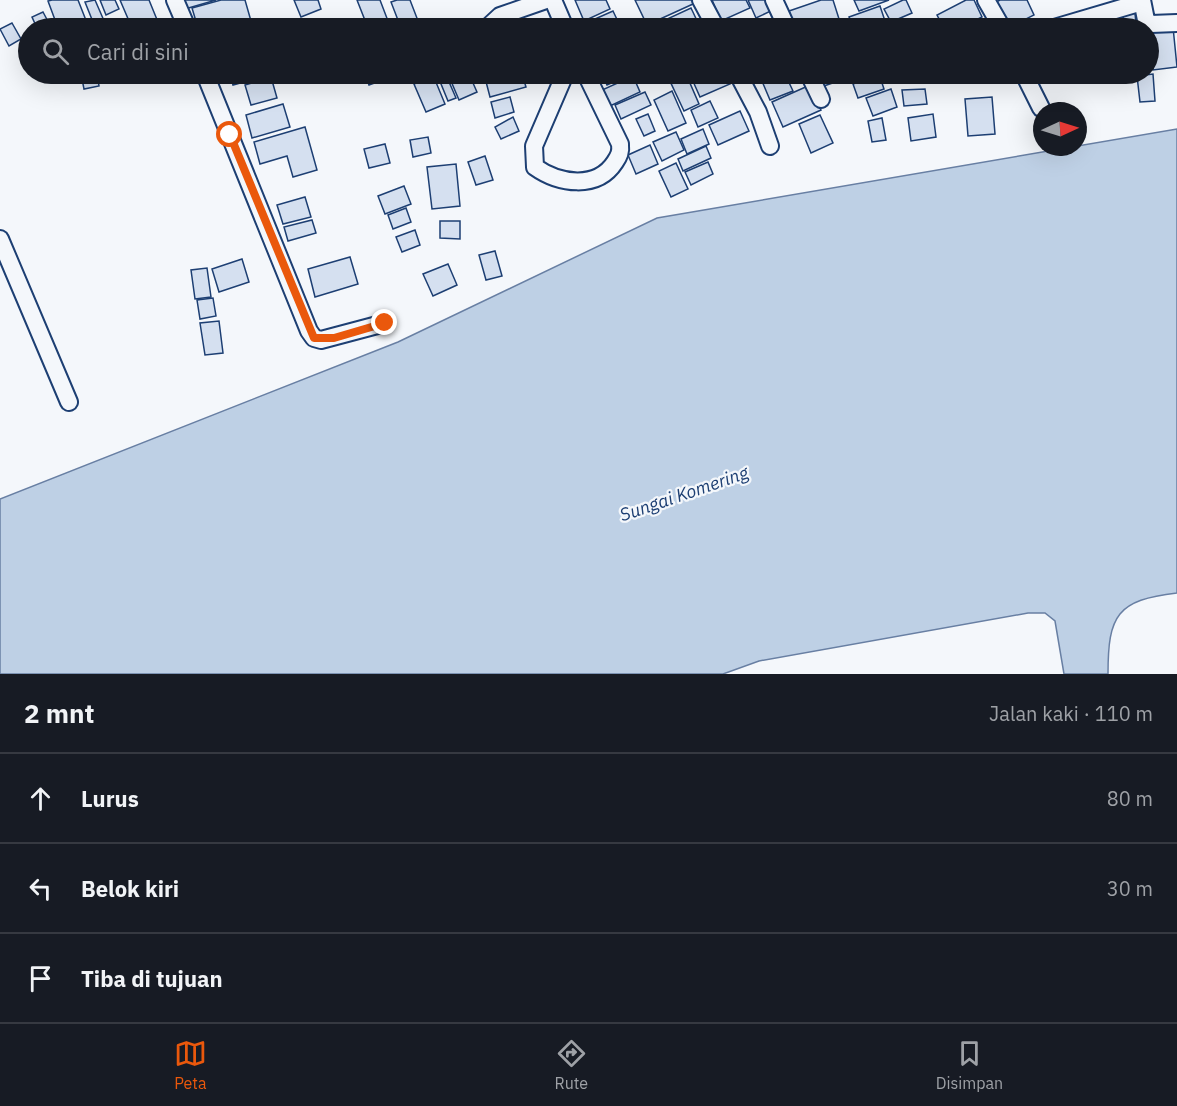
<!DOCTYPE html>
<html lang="id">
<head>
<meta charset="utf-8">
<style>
	body { margin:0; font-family:"IBM Plex Sans",sans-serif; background:#242831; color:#f1f3f6 }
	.compass { position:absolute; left:1033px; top:102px; width:54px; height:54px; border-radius:50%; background:#171b24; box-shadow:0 6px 24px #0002; rotate:86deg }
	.stop { position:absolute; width:18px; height:18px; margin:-14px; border:4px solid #ea580c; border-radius:50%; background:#fff }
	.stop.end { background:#ea580c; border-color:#fff; box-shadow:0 2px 6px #0008 }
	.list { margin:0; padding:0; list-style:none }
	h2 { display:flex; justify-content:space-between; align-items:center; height:78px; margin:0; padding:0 24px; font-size:26px }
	h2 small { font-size:20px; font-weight:400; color:#9ea1a6 }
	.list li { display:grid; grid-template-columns:39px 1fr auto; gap:18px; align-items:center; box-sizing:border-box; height:90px; padding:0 24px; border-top:2px solid #363941 }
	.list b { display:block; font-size:22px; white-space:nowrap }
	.list em { font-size:20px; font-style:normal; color:#9ea1a6 }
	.icon { flex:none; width:33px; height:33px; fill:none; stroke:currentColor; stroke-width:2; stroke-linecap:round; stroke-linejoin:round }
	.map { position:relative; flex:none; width:1177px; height:674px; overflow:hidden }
	.search { position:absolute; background:#171b24; box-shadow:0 6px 24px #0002; left:18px; right:18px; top:18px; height:66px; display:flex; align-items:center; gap:15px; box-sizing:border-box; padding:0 21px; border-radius:33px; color:#9ea1a6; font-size:22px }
	.sheet { height:348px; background:#171b24 }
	nav { display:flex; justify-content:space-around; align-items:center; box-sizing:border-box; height:84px; border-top:2px solid #363941; background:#171b24; font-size:16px; color:#9ea1a6 }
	nav a { display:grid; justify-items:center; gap:3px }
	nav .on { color:#ea580c }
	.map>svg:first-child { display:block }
</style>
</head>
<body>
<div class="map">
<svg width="1177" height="674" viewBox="0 0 1177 674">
	<rect width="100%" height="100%" fill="#f4f7fb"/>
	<path fill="#bed0e5" stroke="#687fa3" stroke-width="1.5" d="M1177,129V593C1117,600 1108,615 1108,674H1064L1055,621L1045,613H1028L759,661L723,674H0V499L398,342L657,218Z"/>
	<g fill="#d5e0f0" stroke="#1d3f73" stroke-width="1.5">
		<polygon points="52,0 78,0 89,28 58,28 48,1"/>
		<polygon points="95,0 105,23 95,27 85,2"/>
		<polygon points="100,0 115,0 119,9 106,15"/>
		<polygon points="120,0 149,0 160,27 132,28"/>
		<polygon points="182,0 216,0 185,9"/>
		<polygon points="221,0 245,0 251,21 224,28 198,28 192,8"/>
		<polygon points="294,0 318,0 321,9 301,17"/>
		<polygon points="357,0 380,0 388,21 368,28"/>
		<polygon points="397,0 410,0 420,26 401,28 391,2"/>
		<polygon points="575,0 606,0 610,9 584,21"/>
		<polygon points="635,0 692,0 693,4 647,25"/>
		<polygon points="712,0 746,0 750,8 721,21"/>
		<polygon points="748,0 768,0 773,10 756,18"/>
		<polygon points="821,0 833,0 840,22 821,28 795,28 789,11"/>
		<polygon points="854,0 889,0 859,11"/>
		<polygon points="903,0 906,0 912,13 891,22 884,9"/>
		<polygon points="966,0 974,0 982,17 960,28 944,28 937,15"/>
		<polygon points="1000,0 1027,0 1034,15 1008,28 996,2"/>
		<polygon points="880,6 886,24 874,28 853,28 849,17"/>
		<polygon points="691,8 700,27 653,28 652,26"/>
		<polygon points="613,11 621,28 588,28 586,23"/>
		<polygon points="43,12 51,27 37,28 32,17"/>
		<polygon points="1135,13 1136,24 1124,25 1123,14"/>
		<polygon points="1100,16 1105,28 1072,28"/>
		<polygon points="12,23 21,39 9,46 0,29"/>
		<polygon points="1173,27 1177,67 1153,70 1149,30"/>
		<polygon points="81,74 97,74 99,86 84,89"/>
		<polygon points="230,74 273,74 233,85"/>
		<polygon points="365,74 399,74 369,85"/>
		<polygon points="448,74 469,74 477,92 459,100"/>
		<polygon points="484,74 522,74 526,87 490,97"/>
		<polygon points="602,74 628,74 629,75 607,85"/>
		<polygon points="680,74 686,74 699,104 684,111 669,79"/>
		<polygon points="705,74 725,74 730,84 700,97 692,79"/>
		<polygon points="759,74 785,74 793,91 770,100"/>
		<polygon points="817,74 855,74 856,75 821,87"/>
		<polygon points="879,74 884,89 858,98 853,84"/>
		<polygon points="1153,74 1155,101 1140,102 1137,76"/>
		<polygon points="433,75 445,104 426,112 414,84"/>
		<polygon points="446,75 456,98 448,101 439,79"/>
		<polygon points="633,76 640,92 610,106 602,90"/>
		<polygon points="271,77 277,98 251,105 245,85"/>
		<polygon points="810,85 821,110 783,127 772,102"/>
		<polygon points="891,89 897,107 873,116 866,98"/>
		<polygon points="925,89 927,104 904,106 902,90"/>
		<polygon points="672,91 686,123 668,131 654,100"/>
		<polygon points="645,92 651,105 621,119 615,105"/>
		<polygon points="510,97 514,112 495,118 491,102"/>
		<polygon points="992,97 995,134 968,136 965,99"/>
		<polygon points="710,101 718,118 698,127 691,110"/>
		<polygon points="283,104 290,127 252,138 246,115"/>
		<polygon points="740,111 749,131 718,145 709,125"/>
		<polygon points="648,114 655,131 644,136 636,119"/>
		<polygon points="933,114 936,137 911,141 908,118"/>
		<polygon points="820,115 833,143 811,153 799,124"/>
		<polygon points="513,117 519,131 501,139 495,127"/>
		<polygon points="882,118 886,140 872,142 868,121"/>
		<polygon points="305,127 317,170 293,177 287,156 260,164 254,142"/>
		<polygon points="703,129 709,144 687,154 681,139"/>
		<polygon points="676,132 684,150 662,161 653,142"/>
		<polygon points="428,137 431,153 413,157 410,140"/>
		<polygon points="385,144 390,163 369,168 364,149"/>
		<polygon points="650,145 658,164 636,174 628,155"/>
		<polygon points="706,146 711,158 683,171 678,159"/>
		<polygon points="485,156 493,180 476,185 468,162"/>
		<polygon points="708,162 713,174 691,185 685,172"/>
		<polygon points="676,163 688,189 671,197 659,171"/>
		<polygon points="456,164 460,206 432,209 427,167"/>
		<polygon points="404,186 411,204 385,214 378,196"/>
		<polygon points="305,197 311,217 283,224 277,205"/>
		<polygon points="406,208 411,222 393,229 388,215"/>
		<polygon points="312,220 316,233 288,241 284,227"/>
		<polygon points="440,221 460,221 460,239 440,238"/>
		<polygon points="415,230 420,245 402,252 396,237"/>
		<polygon points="495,251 502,276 486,280 479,255"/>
		<polygon points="350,257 358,284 315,297 308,269"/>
		<polygon points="242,259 249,282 219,292 212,269"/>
		<polygon points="448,264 457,285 433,296 423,274"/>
		<polygon points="207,268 211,297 195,299 191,270"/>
		<polygon points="213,298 216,316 200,319 197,300"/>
		<polygon points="219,321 223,353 205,355 200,323"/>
	</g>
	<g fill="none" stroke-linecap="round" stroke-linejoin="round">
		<g stroke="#1d3f73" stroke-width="20">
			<g id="minor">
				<polyline points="175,0 187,28"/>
				<polyline points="553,0 565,28"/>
				<polyline points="701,0 716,28"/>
				<polyline points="774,0 787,28"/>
				<polyline points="986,0 1002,28"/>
				<polyline points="1142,0 1146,20 1151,24 1177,23"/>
				<polyline points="487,28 500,16 546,0"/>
				<polyline points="1054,28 1142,2"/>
				<polyline points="205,74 309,331 314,338 321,340 385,323"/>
				<path d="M565,74L534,146L535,167C559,184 597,190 615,162C619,156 621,152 620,144L586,74"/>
				<polyline points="738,74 758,112 770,146"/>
				<polyline points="809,74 821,99"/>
				<polyline points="1024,74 1041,108"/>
				<polyline points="0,239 69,402"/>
			</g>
		</g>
		<use href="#minor" stroke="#f4f7fb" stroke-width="16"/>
	</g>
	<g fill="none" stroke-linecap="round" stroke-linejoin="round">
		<polyline stroke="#ea580c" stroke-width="8" points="230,135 314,338 334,338 385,323"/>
	</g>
	<g text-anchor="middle" stroke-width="4.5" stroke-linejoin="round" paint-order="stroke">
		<g font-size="18" font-style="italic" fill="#1d3f73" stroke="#f4f7fb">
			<text transform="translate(684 494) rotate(-19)" y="6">Sungai Komering</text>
		</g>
	</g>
</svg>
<svg class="compass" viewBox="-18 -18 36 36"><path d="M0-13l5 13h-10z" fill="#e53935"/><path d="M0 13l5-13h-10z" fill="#9ea1a6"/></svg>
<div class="stop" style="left:230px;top:135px"></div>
<div class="stop end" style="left:385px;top:323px"></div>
<div class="search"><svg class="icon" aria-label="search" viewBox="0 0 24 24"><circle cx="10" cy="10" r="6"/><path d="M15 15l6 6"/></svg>Cari di sini</div>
</div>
<section class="sheet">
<h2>2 mnt<small>Jalan kaki · 110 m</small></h2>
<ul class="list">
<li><svg class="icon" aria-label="ahead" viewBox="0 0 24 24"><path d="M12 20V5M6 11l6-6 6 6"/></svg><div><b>Lurus</b></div><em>80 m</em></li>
<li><svg class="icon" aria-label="left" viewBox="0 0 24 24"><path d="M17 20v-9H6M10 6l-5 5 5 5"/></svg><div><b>Belok kiri</b></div><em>30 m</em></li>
<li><svg class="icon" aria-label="arrive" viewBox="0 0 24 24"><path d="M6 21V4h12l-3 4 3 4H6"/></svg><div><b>Tiba di tujuan</b></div></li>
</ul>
</section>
<nav>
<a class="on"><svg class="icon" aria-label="map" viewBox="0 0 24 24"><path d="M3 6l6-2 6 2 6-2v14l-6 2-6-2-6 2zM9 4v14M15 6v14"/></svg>Peta</a>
<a><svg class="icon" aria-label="directions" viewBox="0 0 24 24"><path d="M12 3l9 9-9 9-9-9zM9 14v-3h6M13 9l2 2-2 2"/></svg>Rute</a>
<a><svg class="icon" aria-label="saved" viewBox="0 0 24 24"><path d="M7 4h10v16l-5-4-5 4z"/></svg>Disimpan</a>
</nav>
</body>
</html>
